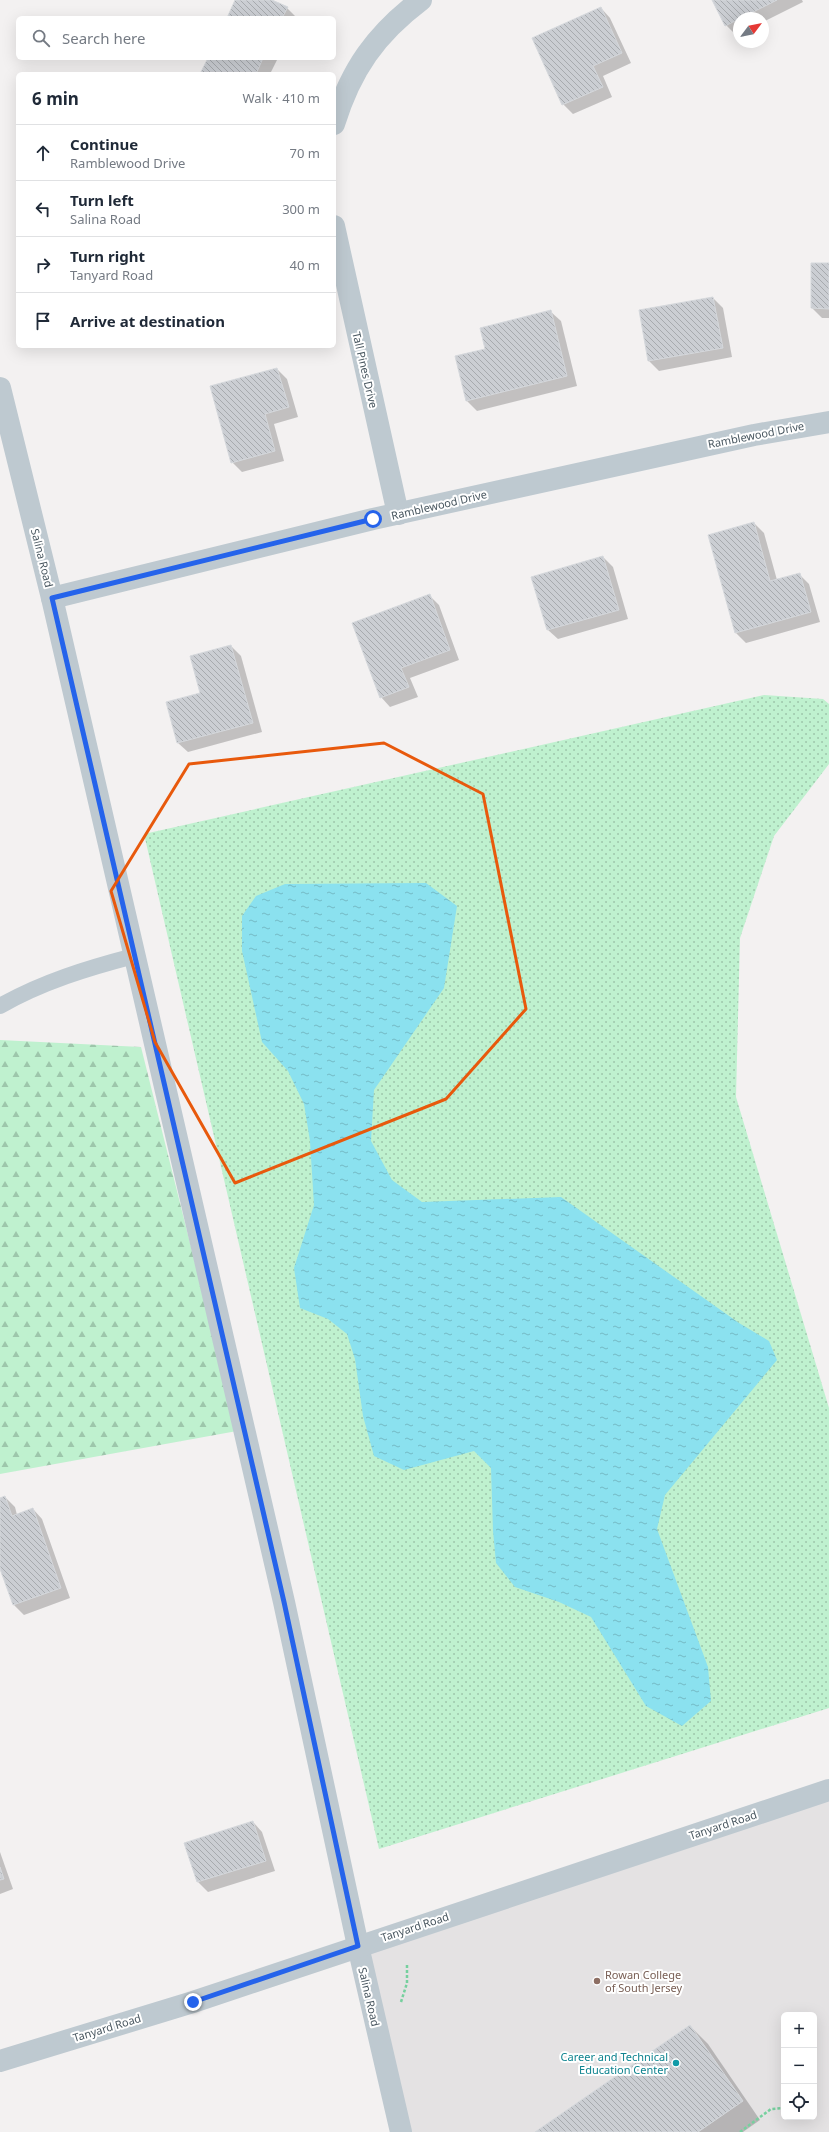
<!DOCTYPE html>
<html lang="en">
<head>
<meta charset="utf-8">
<style>
	body { margin:0; font-family:"Noto Sans",sans-serif; background:#f2f2f3; color:#1f2937 }
	.controls { position:absolute; right:12px; bottom:12px; display:grid; overflow:hidden; border-radius:6px; box-shadow:0 4px 16px #0002 }
	.controls button { width:36px; height:36px; display:grid; place-items:center; padding:0; border:0; border-bottom:1px solid #e0e1e3; background:#fff; color:#1f2937; font:20px sans-serif }
	.compass { position:absolute; left:733px; top:12px; width:36px; height:36px; border-radius:50%; background:#fff; box-shadow:0 4px 16px #0002; rotate:58deg }
	.stop { position:absolute; width:12px; height:12px; margin:-9px; border:3px solid #2563eb; border-radius:50%; background:#fff }
	.stop.end { background:#2563eb; border-color:#fff; box-shadow:0 1px 4px #0008 }
	.list { margin:0; padding:0; list-style:none }
	h2 { display:flex; justify-content:space-between; align-items:center; height:52px; margin:0; padding:0 16px; font-size:17px }
	h2 small { font-size:13px; font-weight:400; color:#747a83 }
	.list li { display:grid; grid-template-columns:26px 1fr auto; gap:12px; align-items:center; box-sizing:border-box; height:56px; padding:0 16px; border-top:1px solid #e0e1e3 }
	.list b { display:block; font-size:15px; white-space:nowrap }
	.list p { margin:0; font-size:13px; white-space:nowrap; color:#747a83 }
	.list em { font-size:13px; font-style:normal; color:#747a83 }
	.icon { flex:none; width:22px; height:22px; fill:none; stroke:currentColor; stroke-width:2; stroke-linecap:round; stroke-linejoin:round }
	.map { position:relative; flex:none; width:829px; height:2132px; overflow:hidden }
	.search { position:absolute; background:#fff; box-shadow:0 4px 16px #0002; left:16px; top:16px; width:320px; height:44px; display:flex; align-items:center; gap:10px; box-sizing:border-box; padding:0 14px; border-radius:6px; color:#747a83; font-size:15px }
	.panel { position:absolute; background:#fff; box-shadow:0 4px 16px #0002; left:16px; top:72px; width:320px; height:276px; border-radius:6px }
	.map>svg:first-child { display:block }
</style>
</head>
<body>
<div class="map">
<svg width="829" height="2132" viewBox="0 0 829 2132">
	<defs>
		<pattern id="grass-dots" width="8" height="8" patternUnits="userSpaceOnUse"><rect width="8" height="8" fill="#bff1cf"/><path d="M2 2h.1M6 6h.1" fill="none" stroke="#9dc6ab" stroke-width="1.8" stroke-linecap="round"/></pattern>
		<pattern id="forest-firs" width="22" height="20" patternUnits="userSpaceOnUse"><rect width="22" height="20" fill="#bff1cf"/><path d="M5 1l3.5 6h-7zM16 11l3.5 6h-7z" fill="#9dc6ab"/></pattern>
		<pattern id="water-ripples" width="26" height="14" patternUnits="userSpaceOnUse"><rect width="26" height="14" fill="#8be1ef"/><path d="M2 4q2-2 4 0t4 0M15 11q2-2 4 0t4 0" fill="none" stroke="#74b9c5"/></pattern>
		<pattern id="building-back-hatch" width="6" height="6" patternUnits="userSpaceOnUse"><rect width="6" height="6" fill="#cbced3"/><path d="M-1 5l2 2M0 0l6 6M5-1l2 2" fill="none" stroke="#a7aaae"/></pattern>
	</defs>
	<rect width="100%" height="100%" fill="#f3f1f1"/>
	<path fill="#e4e2e3" fill-rule="evenodd" d="M829,1790V2132H401L358,1946ZM784,2015H814V2117H784Z"/>
	<polygon fill="url(#grass-dots)" points="764,695 823,699 829,704 829,764 774,836 740,938 736,1097 829,1408 829,1708 379,1849 144,834"/>
	<polygon fill="url(#forest-firs)" points="0,1040 141,1047 237,1431 0,1474"/>
	<polygon fill="url(#water-ripples)" points="426,883 457,906 444,988 374,1090 371,1141 392,1180 422,1202 561,1197 739,1323 769,1341 777,1360 665,1495 657,1529 708,1667 711,1701 682,1726 646,1706 591,1617 559,1602 515,1587 496,1563 493,1531 491,1468 474,1451 404,1470 374,1456 363,1416 355,1359 347,1334 328,1319 300,1308 294,1268 314,1205 310,1141 304,1104 288,1071 262,1042 242,951 242,916 256,896 285,884"/>
	<g fill="#0003">
		<polygon points="236,0 270,0 287,8 297,18 228,18"/>
		<polygon points="713,0 802,0 803,2 763,22 763,18 739,18 739,34 736,35 726,25"/>
		<polygon points="601,8 610,18 631,63 603,76 612,97 573,114 563,104"/>
		<polygon points="209,58 278,58 270,74 201,74"/>
		<polygon points="829,264 829,318 822,318 812,308"/>
		<polygon points="713,298 723,308 732,357 659,371 649,361"/>
		<polygon points="551,312 561,321 577,386 477,411 467,401 486,349"/>
		<polygon points="277,369 287,379 298,417 274,424 284,461 242,472 232,462"/>
		<polygon points="754,523 764,533 777,580 799,574 809,584 820,622 746,643 736,633"/>
		<polygon points="603,557 613,567 628,619 558,639 548,630"/>
		<polygon points="429,595 439,605 459,660 410,678 418,697 390,707 381,697"/>
		<polygon points="231,646 241,656 262,732 188,752 178,743 202,693"/>
		<polygon points="5,1497 15,1507 17,1515 33,1509 42,1519 70,1598 24,1615 14,1605 0,1566 0,1499"/>
		<polygon points="253,1822 262,1832 275,1871 208,1892 198,1882 186,1843"/>
		<polygon points="0,1852 13,1889 0,1894"/>
		<polygon points="690,2026 708,2044 760,2120 743,2132 537,2132"/>
	</g>
	<g fill="url(#building-back-hatch)" stroke="#d5d8dc">
		<polygon points="235,0 272,0 288,7 282,18 227,18"/>
		<polygon points="712,0 777,0 725,26"/>
		<polygon points="601,7 622,53 593,66 603,87 562,105 532,38"/>
		<polygon points="208,58 263,58 256,74 200,74"/>
		<polygon points="811,263 829,263 829,309 811,308"/>
		<polygon points="713,297 723,348 648,361 639,310"/>
		<polygon points="551,310 567,376 466,401 455,356 485,349 480,328"/>
		<polygon points="277,368 289,407 265,414 275,451 231,463 210,386"/>
		<polygon points="754,522 770,581 800,573 811,612 735,633 708,535"/>
		<polygon points="603,556 619,610 547,630 531,577"/>
		<polygon points="430,594 450,650 401,668 409,687 380,698 352,623"/>
		<polygon points="231,645 253,723 177,743 166,702 200,693 190,656"/>
		<polygon points="5,1496 12,1516 33,1508 61,1588 13,1605 0,1569 0,1498"/>
		<polygon points="253,1821 266,1861 197,1882 184,1843"/>
		<polygon points="0,1867 4,1879 0,1880"/>
		<polygon points="690,2025 743,2101 698,2132 535,2132"/>
	</g>
	<g fill="none" stroke-linecap="round" stroke-linejoin="round">
		<g stroke="#76d09e" stroke-width="2.5" stroke-dasharray="3 2" stroke-linecap="butt">
			<polyline points="401,2002 407,1983 407,1964"/>
			<polyline points="740,2132 771,2109 784,2108"/>
		</g>
		<path stroke="#bec9d0" stroke-width="16" d="M0,1006C42,982 88,968 134,956"/>
		<g stroke="#bec9d0" stroke-width="22">
			<path d="M334,124C351,69 376,34 421,0"/>
			<polyline points="334,226 398,514"/>
			<polyline points="52,598 373,519 754,435 829,422"/>
		</g>
		<g stroke="#bec9d0" stroke-width="22">
			<polyline points="0,388 52,598 284,1602 358,1946 401,2132"/>
			<polyline points="0,2061 193,2002 829,1790"/>
		</g>
	</g>
	<g fill="none" stroke-linecap="round" stroke-linejoin="round">
		<polyline stroke="#2563eb" stroke-width="5" points="193,2002 358,1946 284,1602 52,598 373,519"/>
	</g>
	<path fill="none" stroke="#e8590c" stroke-width="3" stroke-linejoin="round" d="M384,743L483,794L526,1009L446,1099L235,1183L155,1042L111,891L189,764Z"/>
	<circle fill="#8d6e63" stroke="#fff" stroke-width="1.5" cx="597" cy="1981" r="4"/>
	<circle fill="#0f9aa8" stroke="#fff" stroke-width="1.5" cx="676" cy="2063" r="4"/>
	<g text-anchor="middle" stroke-width="4" stroke-linejoin="round" paint-order="stroke">
		<g font-size="11" fill="#48565f" stroke="#fff">
			<text transform="translate(365 370) rotate(77)" y="4">Tall Pines Drive</text>
			<text transform="translate(756 435) rotate(-11)" y="4">Ramblewood Drive</text>
			<text transform="translate(439 505) rotate(-13)" y="4">Ramblewood Drive</text>
			<text transform="translate(42 558) rotate(76)" y="4">Salina Road</text>
			<text transform="translate(723 1825) rotate(-18)" y="4">Tanyard Road</text>
			<text transform="translate(415 1927) rotate(-18)" y="4">Tanyard Road</text>
			<text transform="translate(369 1997) rotate(77)" y="4">Salina Road</text>
			<text transform="translate(107 2028) rotate(-17)" y="4">Tanyard Road</text>
		</g>
		<g font-size="11" fill="#785e54" stroke="#fff" text-anchor="start">
			<text x="605" y="1979">Rowan College<tspan x="605" dy="13">of South Jersey</tspan></text>
		</g>
		<g font-size="11" fill="#0d838f" stroke="#fff" text-anchor="end">
			<text x="668" y="2061">Career and Technical<tspan x="668" dy="13">Education Center</tspan></text>
		</g>
	</g>
</svg>
<div class="controls">
<button>+</button>
<button>−</button>
<button><svg class="icon" aria-label="locate" viewBox="0 0 24 24"><circle cx="12" cy="12" r="6"/><path d="M12 2v4M12 18v4M2 12h4M18 12h4"/></svg></button>
</div>
<svg class="compass" viewBox="-18 -18 36 36"><path d="M0-13l5 13h-10z" fill="#e53935"/><path d="M0 13l5-13h-10z" fill="#747a83"/></svg>
<div class="stop" style="left:373px;top:519px"></div>
<div class="stop end" style="left:193px;top:2002px"></div>
<div class="search"><svg class="icon" aria-label="search" viewBox="0 0 24 24"><circle cx="10" cy="10" r="6"/><path d="M15 15l6 6"/></svg>Search here</div>
<section class="panel">
<h2>6 min<small>Walk · 410 m</small></h2>
<ul class="list">
<li><svg class="icon" aria-label="ahead" viewBox="0 0 24 24"><path d="M12 20V5M6 11l6-6 6 6"/></svg><div><b>Continue</b><p>Ramblewood Drive</p></div><em>70 m</em></li>
<li><svg class="icon" aria-label="left" viewBox="0 0 24 24"><path d="M17 20v-9H6M10 6l-5 5 5 5"/></svg><div><b>Turn left</b><p>Salina Road</p></div><em>300 m</em></li>
<li><svg class="icon" aria-label="right" viewBox="0 0 24 24"><path d="M7 20v-9h11M14 6l5 5-5 5"/></svg><div><b>Turn right</b><p>Tanyard Road</p></div><em>40 m</em></li>
<li><svg class="icon" aria-label="arrive" viewBox="0 0 24 24"><path d="M6 21V4h12l-3 4 3 4H6"/></svg><div><b>Arrive at destination</b></div></li>
</ul>
</section>
</div>
</body>
</html>
